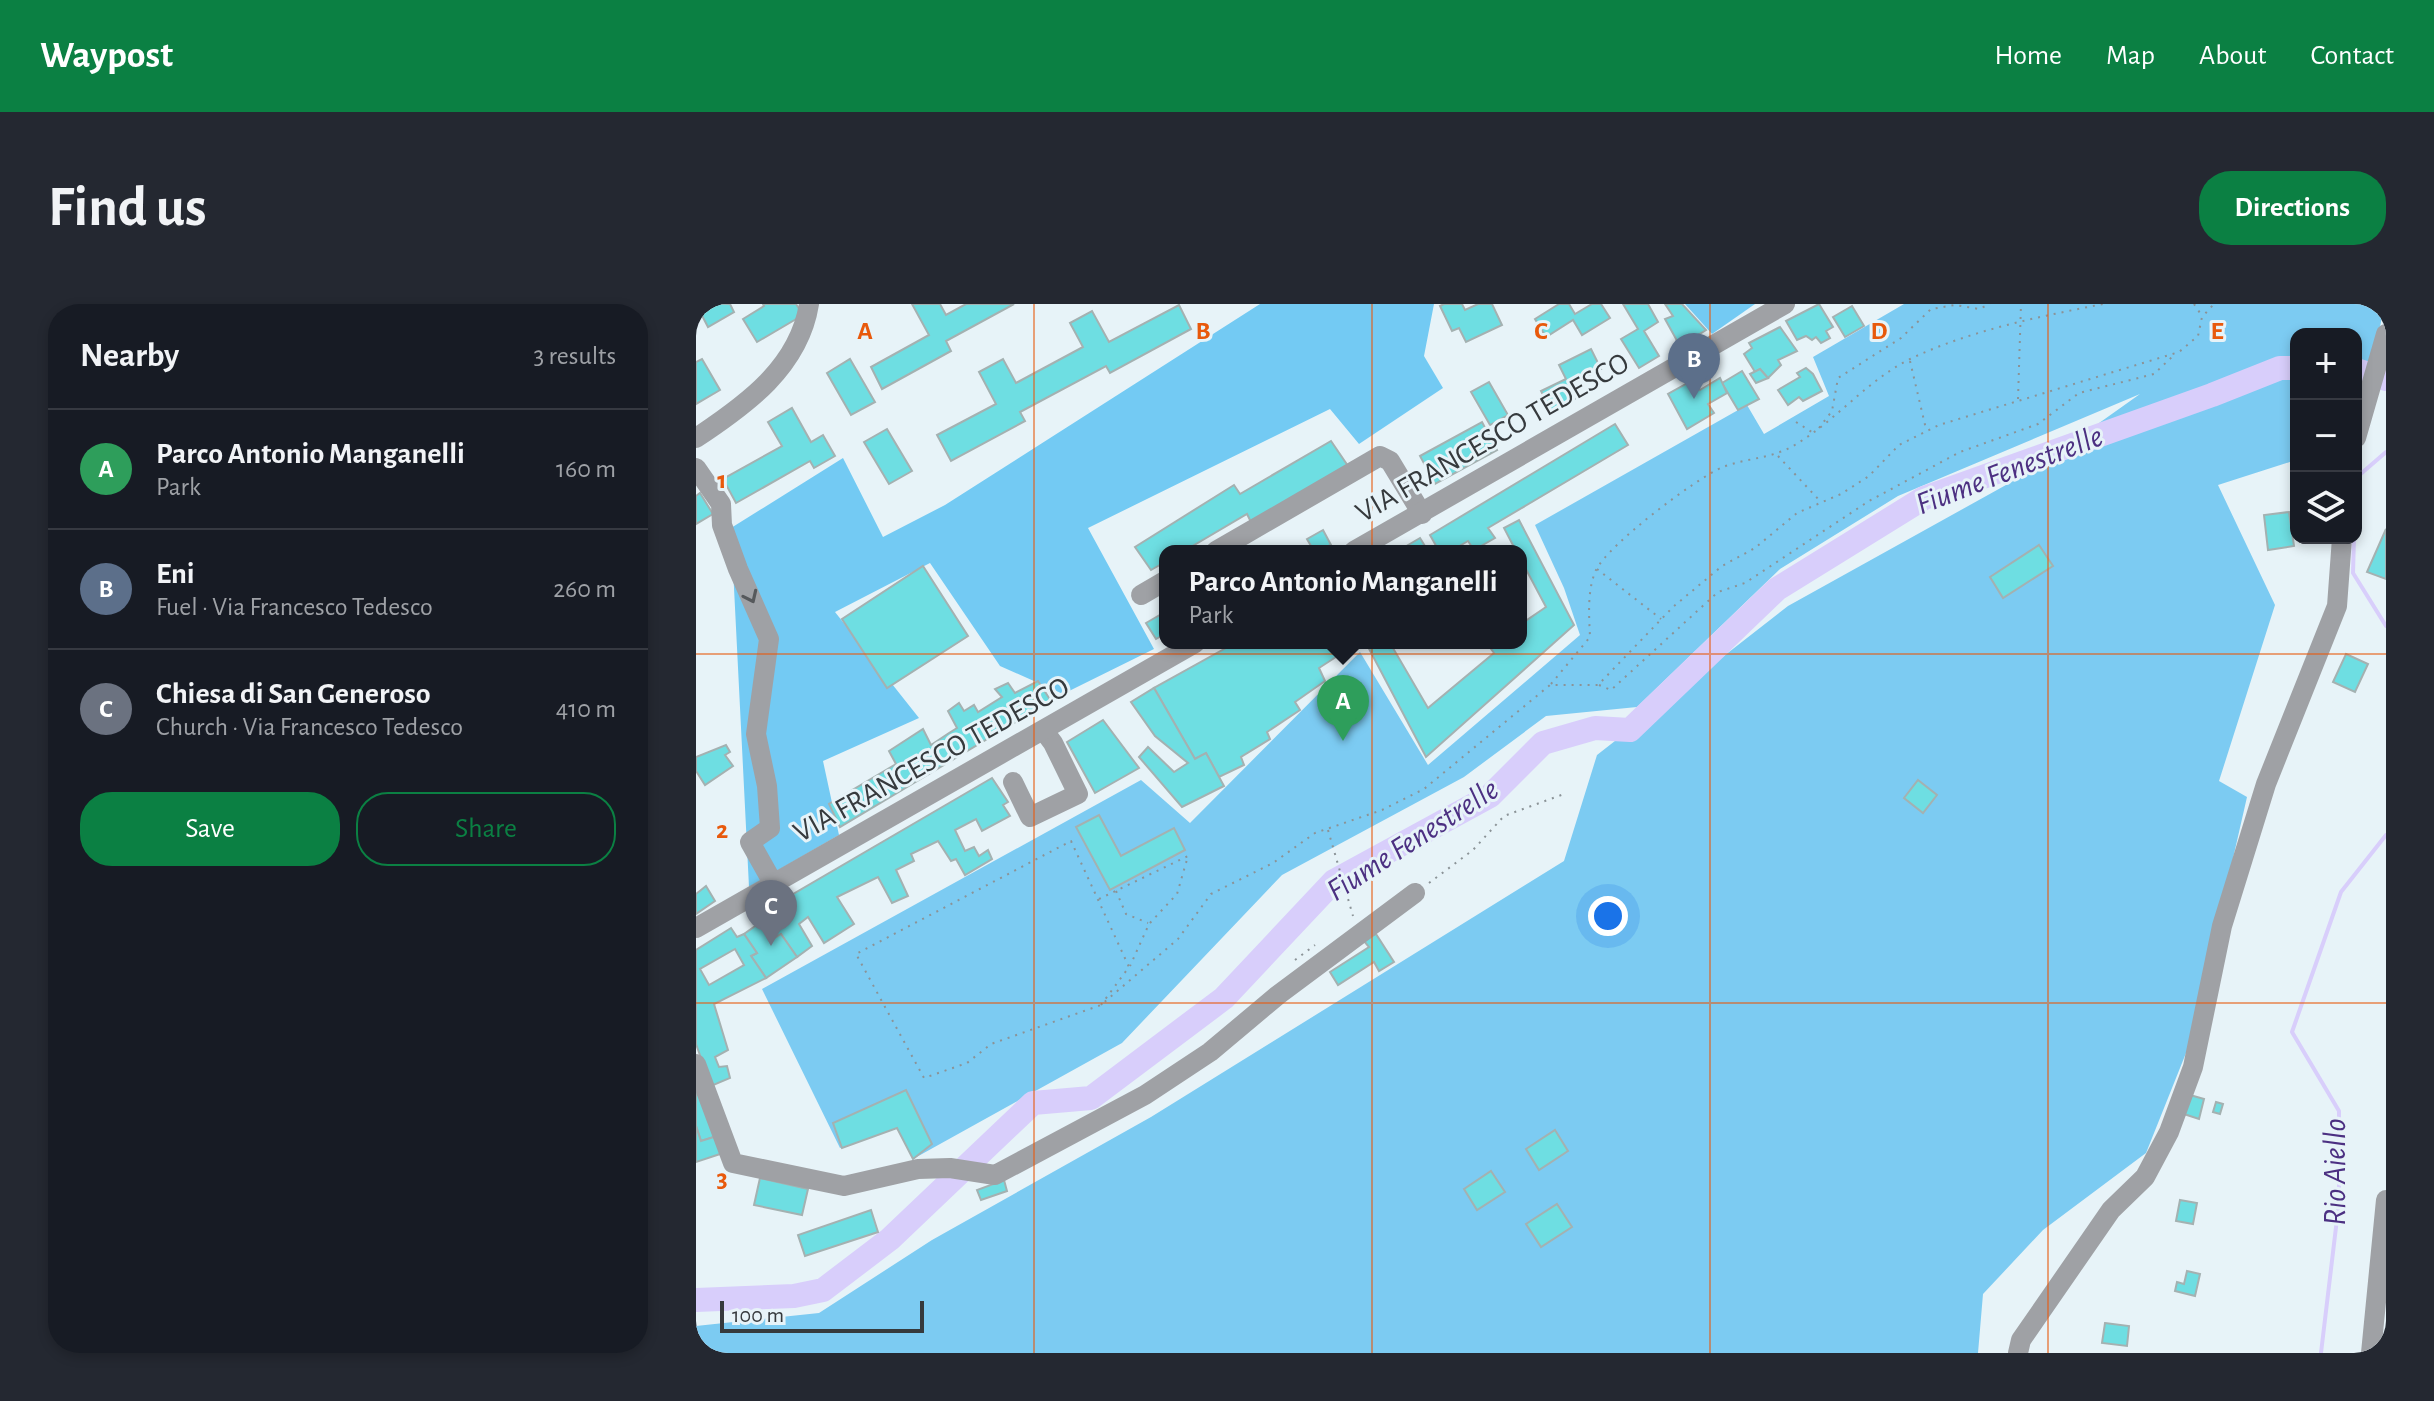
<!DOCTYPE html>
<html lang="en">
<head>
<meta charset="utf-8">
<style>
	body { margin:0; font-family:"Alegreya Sans",sans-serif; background:#242831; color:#f1f3f6 }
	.controls { position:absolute; right:24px; top:24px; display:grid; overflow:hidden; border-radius:16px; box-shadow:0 4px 12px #0003 }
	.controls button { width:72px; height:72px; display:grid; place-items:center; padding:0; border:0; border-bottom:2px solid #363941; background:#171b24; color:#f1f3f6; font:40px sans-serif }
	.scale { position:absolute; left:24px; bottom:20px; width:204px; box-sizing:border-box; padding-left:8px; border:4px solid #363a3d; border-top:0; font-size:22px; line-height:28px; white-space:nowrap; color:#363a3d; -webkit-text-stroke:6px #e7f3f8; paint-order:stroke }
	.you { position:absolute; left:912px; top:612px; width:28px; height:28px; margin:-20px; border:6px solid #fff; border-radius:50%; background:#1a73e8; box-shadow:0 0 0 12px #1a73e833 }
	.badge { display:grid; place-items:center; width:52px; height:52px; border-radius:50%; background:#0b8043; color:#fff; font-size:26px; font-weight:700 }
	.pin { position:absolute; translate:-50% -66px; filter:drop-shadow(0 2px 4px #0008) }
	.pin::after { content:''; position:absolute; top:42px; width:28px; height:24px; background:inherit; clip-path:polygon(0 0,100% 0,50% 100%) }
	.popup { position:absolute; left:463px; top:241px; width:368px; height:104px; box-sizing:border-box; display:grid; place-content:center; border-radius:16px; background:#171b24; filter:drop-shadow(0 2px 6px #0005); font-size:26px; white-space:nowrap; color:#9ea1a6 }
	.popup b { font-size:30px; color:#f1f3f6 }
	.popup::after { content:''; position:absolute; left:50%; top:100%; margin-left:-16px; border:16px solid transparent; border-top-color:#171b24 }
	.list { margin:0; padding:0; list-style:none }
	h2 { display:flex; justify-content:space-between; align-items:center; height:104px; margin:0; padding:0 32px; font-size:34px }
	h2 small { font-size:26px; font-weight:400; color:#9ea1a6 }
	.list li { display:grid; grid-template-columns:52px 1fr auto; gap:24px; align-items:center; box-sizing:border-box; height:120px; padding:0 32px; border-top:2px solid #363941 }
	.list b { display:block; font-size:30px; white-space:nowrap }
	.list p { margin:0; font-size:26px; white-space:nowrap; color:#9ea1a6 }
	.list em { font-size:26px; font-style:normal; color:#9ea1a6 }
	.actions { display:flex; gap:16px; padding:24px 32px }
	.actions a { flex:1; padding:18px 0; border:2px solid #0b8043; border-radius:32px; text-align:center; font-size:28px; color:#0b8043 }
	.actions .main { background:#0b8043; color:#fff }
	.icon { flex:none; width:44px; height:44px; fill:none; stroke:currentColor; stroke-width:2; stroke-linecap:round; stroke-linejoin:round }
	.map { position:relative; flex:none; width:1690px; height:1049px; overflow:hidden; border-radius:32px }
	header { display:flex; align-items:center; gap:48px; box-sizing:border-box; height:112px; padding:0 40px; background:#0b8043; color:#fff }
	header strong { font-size:38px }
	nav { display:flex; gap:44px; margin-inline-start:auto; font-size:28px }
	.intro { display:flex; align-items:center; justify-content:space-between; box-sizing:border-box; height:192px; padding:0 48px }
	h1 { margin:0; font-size:56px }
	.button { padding:20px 36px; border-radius:32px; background:#0b8043; color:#fff; font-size:28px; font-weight:700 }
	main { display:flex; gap:48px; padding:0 48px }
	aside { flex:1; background:#171b24; border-radius:32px; box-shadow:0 4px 12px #0003 }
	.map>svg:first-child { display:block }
</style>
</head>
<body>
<header>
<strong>Waypost</strong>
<nav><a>Home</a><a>Map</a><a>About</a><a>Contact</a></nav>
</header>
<div class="intro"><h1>Find us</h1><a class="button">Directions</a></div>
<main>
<aside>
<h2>Nearby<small>3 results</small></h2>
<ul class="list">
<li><span class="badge" style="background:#2e9e5b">A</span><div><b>Parco Antonio Manganelli</b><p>Park</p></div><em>160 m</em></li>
<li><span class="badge" style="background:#5c6f8a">B</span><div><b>Eni</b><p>Fuel · Via Francesco Tedesco</p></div><em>260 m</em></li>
<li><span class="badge" style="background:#6b7280">C</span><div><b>Chiesa di San Generoso</b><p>Church · Via Francesco Tedesco</p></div><em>410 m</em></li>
</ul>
<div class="actions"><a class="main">Save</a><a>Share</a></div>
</aside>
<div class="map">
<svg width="1690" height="1049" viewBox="0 0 1690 1049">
	<rect width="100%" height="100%" fill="#e7f3f8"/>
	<polygon fill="#7ccbf2" points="1208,0 1688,0 1682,35 1660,93 1660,30 1600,30 1600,156 1522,181 1579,301 1523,477 1551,493 1496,734 1450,849 1347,926 1287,990 1282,1049 0,1049 0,1022 123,1009 236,936 455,813 868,557 901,451 1092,302 1337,166 1444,90 1202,192 1084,265 941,403 850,412 768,473 586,571 426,739 217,855 201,824 144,844 66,685 445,476 494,519 664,348 732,461 884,331 868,284 839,221 1051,101 1068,130 1133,92 1117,53"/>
	<g fill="#73caf3">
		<polygon points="564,0 738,0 728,52 747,84 663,140 634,105 392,224 458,345 367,390 304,362 234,259 139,308 223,414 127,457 143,531 53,583 35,224 147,154 187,233 249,201"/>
		<polygon points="989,0 1059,0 1016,30"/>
	</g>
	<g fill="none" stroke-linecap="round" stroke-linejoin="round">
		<g stroke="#d8cefb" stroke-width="4">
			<polyline points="1660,174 1690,148"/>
			<polyline points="1658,234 1657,269 1690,322"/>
			<polyline points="1625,1049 1643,898 1643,807 1596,728 1645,588 1690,531"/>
		</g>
		<g stroke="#d8cefb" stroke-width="24">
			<polyline points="1660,66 1690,75"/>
			<polyline points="0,996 98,992 127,986 194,935 337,799 395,794 528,694 638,577 794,492 847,439 899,424 934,426 1081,285 1228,194 1516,91 1584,64 1600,64"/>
		</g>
	</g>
	<g fill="#6edee2" stroke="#a4b1b1" stroke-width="2" fill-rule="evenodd">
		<polygon points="0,0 34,0 38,8 12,23"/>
		<polygon points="67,0 100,0 107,11 61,38 47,15 68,2"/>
		<polygon points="216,0 244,0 250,11 270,0 318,0 250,37 255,47 186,85 175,63 233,31"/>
		<polygon points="748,0 766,0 769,6 782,0 796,0 806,21 770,38 763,24 756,27 744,2"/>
		<polygon points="863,0 873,0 879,10 896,0 905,0 914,14 886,31 877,16 850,33 839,15"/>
		<polygon points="927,0 952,0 962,18 948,27 963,52 943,64 925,35 942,25"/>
		<polygon points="969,0 986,0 1010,26 984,42 969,15 977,12"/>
		<polygon points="1123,0 1137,23 1130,27 1134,34 1125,39 1120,33 1116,36 1110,32 1101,36 1090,17"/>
		<polygon points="483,1 495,25 414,69 410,62 324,108 329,117 255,157 241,131 300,100 283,68 307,55 320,79 387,43 374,19 396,7 413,38"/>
		<polygon points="1156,2 1168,22 1149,33 1137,13"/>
		<polygon points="1084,23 1101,47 1082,56 1085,61 1072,74 1064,65 1059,68 1048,50 1056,44 1053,39"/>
		<polygon points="895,45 905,65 877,79 884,92 855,107 845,87 870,75 863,61"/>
		<polygon points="6,55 24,86 0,100 0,58"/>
		<polygon points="154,55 179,98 155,111 131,69"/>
		<polygon points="1110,64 1117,70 1126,87 1107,97 1103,93 1092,101 1082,86 1104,73 1101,69"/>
		<polygon points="1064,65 1072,74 1060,79 1054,70"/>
		<polygon points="1046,67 1063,95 1042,106 1026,79"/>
		<polygon points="1024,74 1031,89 1012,100 1018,109 991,125 972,90 997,76 1004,86"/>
		<polygon points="793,78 812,111 794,121 775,88"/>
		<polygon points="96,104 115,138 127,131 139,152 118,164 114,157 40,199 27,175 86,142 72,118"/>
		<polygon points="786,118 801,146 739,180 724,152"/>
		<polygon points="919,120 932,141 792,224 799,234 778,246 772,237 755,247 743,247 734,231"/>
		<polygon points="191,125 216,167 193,180 168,138"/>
		<polygon points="635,137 652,162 555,218 551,210 488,247 469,247 469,258 455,266 439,243 538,181 544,190"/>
		<polygon points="4,189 17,210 0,220 0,192"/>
		<polygon points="1593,208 1598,242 1572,246 1568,211"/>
		<polygon points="823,216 878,321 730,453 670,339 694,339 732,404 798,349 793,342 798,339 825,339 825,320 850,303 825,256 825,247 820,247 808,224"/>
		<polygon points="1690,225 1690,275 1671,268"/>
		<polygon points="627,226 635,241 618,247 611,235"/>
		<polygon points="724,234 732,247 702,247"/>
		<polygon points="1343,241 1357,262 1307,294 1294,273"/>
		<polygon points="227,262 272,332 191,384 146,315"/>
		<polygon points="469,308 469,330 460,335 450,319"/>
		<polygon points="539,339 639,339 646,349 623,364 629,377 599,398 604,406 571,428 574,435 545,453 548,461 523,473 510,449 499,455 458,384"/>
		<polygon points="1650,350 1672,360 1659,388 1637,378"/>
		<polygon points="342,377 355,397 144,523 133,500 200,460 193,447 227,425 235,441 253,429 261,424 252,407 263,399 268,407 278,401 282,408 306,393 299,385 312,379 319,389"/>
		<polygon points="458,384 499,455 510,449 528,482 486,503 443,453 452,443 478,468 492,459 459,432 435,398"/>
		<polygon points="407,416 443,464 399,489 371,438"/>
		<polygon points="30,441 34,448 29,451 37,462 9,481 0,467 0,453"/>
		<polygon points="296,474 312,498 307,501 314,512 286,527 280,515 259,526 269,547 278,543 283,552 292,546 296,555 269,571 260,555 255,557 242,537 215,550 218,557 200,566 212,592 196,599 182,573 141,593 158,620 128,639 112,613 103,620 116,642 101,653 85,630 77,635 61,611"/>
		<polygon points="1222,476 1241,491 1227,509 1208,494"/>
		<polygon points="403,511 425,552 478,524 489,546 414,586 380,523"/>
		<polygon points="10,582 19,597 0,610 0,590"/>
		<polygon points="65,618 77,635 85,630 101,653 70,674 55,652 61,649 48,630"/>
		<path d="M35,624L41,633L48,630L61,649L55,652L70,674L18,700L32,746L19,753L23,763L31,762L34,774L15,782L0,740V646ZM39,645L48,661L13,681L4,665Z"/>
		<polygon points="680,630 698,658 683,667 678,658 642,681 634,668 673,643 668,637"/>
		<polygon points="0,781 21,832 5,837 0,822"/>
		<polygon points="210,786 236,840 217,855 201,824 146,844 137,819"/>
		<polygon points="1494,791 1508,795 1503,815 1488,810"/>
		<polygon points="1520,798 1527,800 1524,810 1517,808"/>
		<polygon points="0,822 5,837 21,832 27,849 0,858"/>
		<polygon points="859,826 872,847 843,866 830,845"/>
		<polygon points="795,867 809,888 781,906 768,885"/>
		<polygon points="64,874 112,885 106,911 58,901"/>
		<polygon points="308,876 311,887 285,896 281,886"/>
		<polygon points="1484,896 1501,899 1497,920 1480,917"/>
		<polygon points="861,900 876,923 845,943 830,920"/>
		<polygon points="175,906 182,928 109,952 102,931"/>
		<polygon points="1491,967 1504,970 1499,992 1479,987 1481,978 1488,980"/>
		<polygon points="1409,1019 1433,1022 1431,1042 1406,1039"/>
	</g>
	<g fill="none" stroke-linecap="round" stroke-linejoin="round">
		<g stroke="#8b9397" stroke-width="2" stroke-dasharray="2 6" stroke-linecap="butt">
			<polyline points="1498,0 1506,12"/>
			<polyline points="1214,57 1230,125"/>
			<polyline points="1322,95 1325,0"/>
			<polyline points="1100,118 1119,130"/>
			<polyline points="1123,124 1136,107 1142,74 1205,34 1235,5 1259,1 1283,5 1294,0"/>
			<polyline points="1082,152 1124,197"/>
			<polyline points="901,265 965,315"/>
			<path d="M855,380L894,333C893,311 891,286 900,266C912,241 1000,174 1027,163C1050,154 1074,155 1097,142C1139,118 1170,77 1214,55C1275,26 1342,13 1407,0"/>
			<polyline points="903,381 915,386 1022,288 1049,279 1173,197 1264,148 1342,120 1383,89 1458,70 1478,51"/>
			<polyline points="632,526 657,612"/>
			<polyline points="733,579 777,546 808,512 868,490"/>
			<polyline points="420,587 430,610 452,619"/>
			<polyline points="403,595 492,552 481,590 453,620 434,662"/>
			<polyline points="599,656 619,641"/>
			<polyline points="405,701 433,663 375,537 160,650 228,774 271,759 295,740 405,701 482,635 515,590 577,559 619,529 686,506 728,485 854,381 902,381 977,303 1026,262 1059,244 1101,209 1145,190 1173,172 1203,141 1243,121 1483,48 1502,32 1506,13 1518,0"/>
		</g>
		<g stroke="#9fa1a5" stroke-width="20">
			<path d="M0,134C50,101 103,63 113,0"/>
			<polyline points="1660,134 1690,30"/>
			<polyline points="0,164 25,200 26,221 42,265 73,335 60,430 71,482 74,524 54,538 77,579"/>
			<polyline points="520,247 684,152 694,157 726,210"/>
			<polyline points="658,247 1089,0"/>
			<polyline points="445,291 469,277"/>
			<polyline points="317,478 334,513 382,490 357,439 348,427"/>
			<polyline points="0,624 499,339"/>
			<polyline points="0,760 37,859 148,882 222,865 254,864 299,871 449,791 514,748 582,691 719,589"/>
			<polyline points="1322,1049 1325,1036 1415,906 1449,873 1473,828 1497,763 1526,622 1570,480 1641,302 1646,234"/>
			<polyline points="1675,1049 1690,896"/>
		</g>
	</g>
	<defs><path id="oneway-chevron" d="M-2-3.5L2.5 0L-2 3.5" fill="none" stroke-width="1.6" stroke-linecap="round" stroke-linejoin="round" transform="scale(2)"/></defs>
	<use stroke="#56595c" href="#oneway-chevron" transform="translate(55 293) rotate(65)"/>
	<path fill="none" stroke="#e8590c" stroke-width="2" stroke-opacity="0.55" d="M338,0V1049M676,0V1049M1014,0V1049M1352,0V1049M0,350H1690M0,699H1690"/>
	<g text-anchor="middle" stroke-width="6" stroke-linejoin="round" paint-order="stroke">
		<g font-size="30" fill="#363a3d" stroke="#e7f3f8">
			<text transform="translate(796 133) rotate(-30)" y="10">VIA FRANCESCO TEDESCO</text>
			<text transform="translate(235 455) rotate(-29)" y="10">VIA FRANCESCO TEDESCO</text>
		</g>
		<g font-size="32" font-style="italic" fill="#4c3082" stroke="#e7f3f8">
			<text transform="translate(1313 165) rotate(-21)" y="11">Fiume Fenestrelle</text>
			<text transform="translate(716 535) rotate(-33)" y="11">Fiume Fenestrelle</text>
			<text transform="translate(1638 868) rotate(-90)" y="11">Rio Aiello</text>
		</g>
	</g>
	<g font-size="26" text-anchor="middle" font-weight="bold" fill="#e8590c" stroke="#e7f3f8" stroke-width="6" stroke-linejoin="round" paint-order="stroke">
		<text x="169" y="35">A</text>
		<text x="507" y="35">B</text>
		<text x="845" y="35">C</text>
		<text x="1183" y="35">D</text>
		<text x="1521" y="35">E</text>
		<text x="26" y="184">1</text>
		<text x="26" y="534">2</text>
		<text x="26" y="883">3</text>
	</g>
</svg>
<div class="controls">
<button>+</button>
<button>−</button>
<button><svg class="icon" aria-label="layers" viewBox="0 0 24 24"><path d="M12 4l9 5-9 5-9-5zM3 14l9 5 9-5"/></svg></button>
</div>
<div class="scale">100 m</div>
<div class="you"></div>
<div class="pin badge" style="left:647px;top:437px;background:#2e9e5b">A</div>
<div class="popup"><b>Parco Antonio Manganelli</b>Park</div>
<div class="pin badge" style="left:998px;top:95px;background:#5c6f8a">B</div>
<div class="pin badge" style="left:75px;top:642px;background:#6b7280">C</div>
</div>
</main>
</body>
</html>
